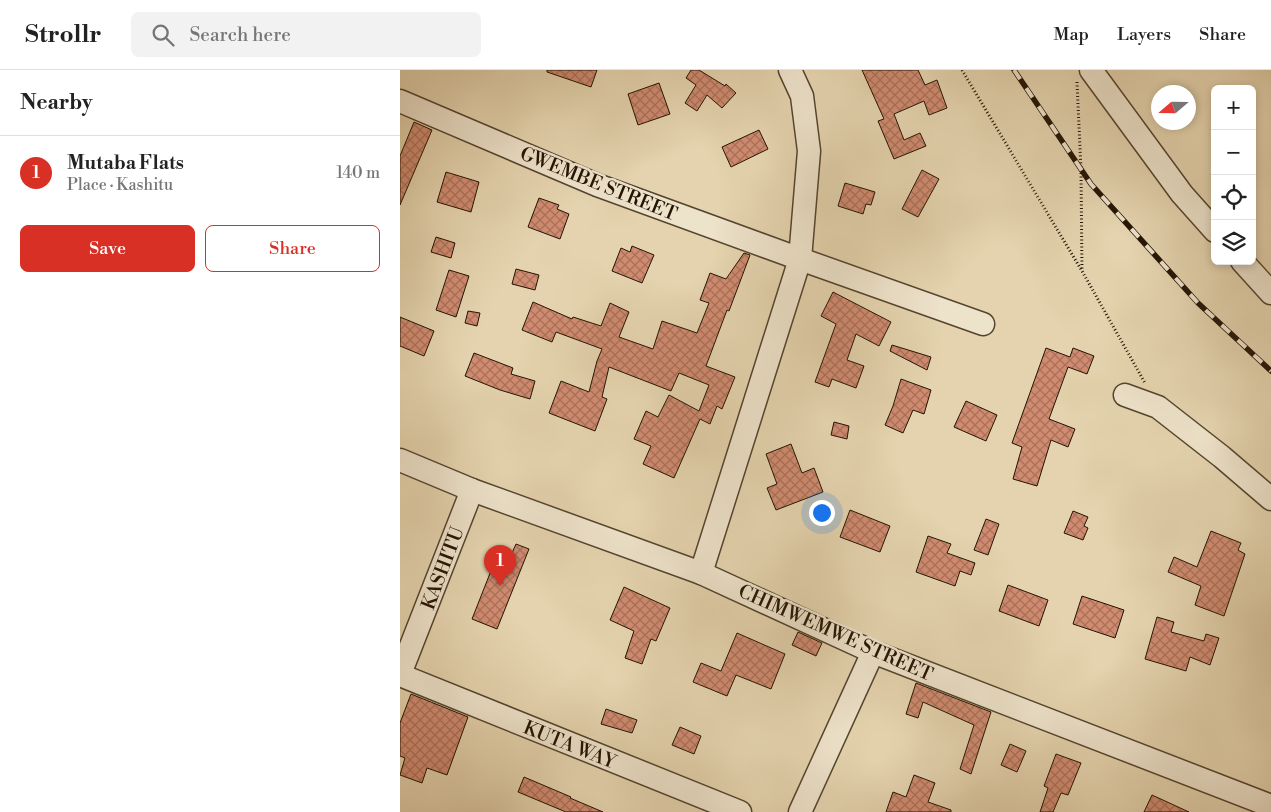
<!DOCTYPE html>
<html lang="en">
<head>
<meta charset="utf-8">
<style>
	body { margin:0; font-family:"Libre Bodoni",serif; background:#f2f2f2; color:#222 }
	.controls { position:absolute; right:15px; top:15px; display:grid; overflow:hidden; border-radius:8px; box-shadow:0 2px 8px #0003 }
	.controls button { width:45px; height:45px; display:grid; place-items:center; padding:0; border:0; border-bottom:1px solid #e0e0e0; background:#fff; color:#222; font:25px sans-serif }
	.compass { position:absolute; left:751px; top:15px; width:45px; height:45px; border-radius:50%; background:#fff; box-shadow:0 2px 8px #0003; rotate:250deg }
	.you { position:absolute; left:421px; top:442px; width:18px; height:18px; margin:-12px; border:4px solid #fff; border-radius:50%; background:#1a73e8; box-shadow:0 0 0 8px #1a73e833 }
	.badge { display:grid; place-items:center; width:32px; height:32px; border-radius:50%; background:#d93025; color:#fff; font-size:16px; font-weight:700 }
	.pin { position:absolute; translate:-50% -41px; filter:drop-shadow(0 1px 2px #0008) }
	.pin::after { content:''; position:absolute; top:26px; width:18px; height:15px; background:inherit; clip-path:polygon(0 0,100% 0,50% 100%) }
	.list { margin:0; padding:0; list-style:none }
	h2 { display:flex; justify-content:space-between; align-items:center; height:65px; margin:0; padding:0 20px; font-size:21px }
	h2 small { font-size:16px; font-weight:400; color:#767676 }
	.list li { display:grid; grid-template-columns:32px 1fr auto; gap:15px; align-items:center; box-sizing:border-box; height:75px; padding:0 20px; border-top:1px solid #e0e0e0 }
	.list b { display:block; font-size:19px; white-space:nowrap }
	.list p { margin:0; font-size:16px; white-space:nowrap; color:#767676 }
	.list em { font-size:16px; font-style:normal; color:#767676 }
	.actions { display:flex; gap:10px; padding:15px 20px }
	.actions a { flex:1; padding:11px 0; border:1px solid #d93025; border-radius:8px; text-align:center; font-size:18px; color:#d93025 }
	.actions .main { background:#d93025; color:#fff }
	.icon { flex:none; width:28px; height:28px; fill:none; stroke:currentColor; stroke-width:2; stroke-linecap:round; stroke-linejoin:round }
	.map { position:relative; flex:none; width:871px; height:742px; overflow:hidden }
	header { display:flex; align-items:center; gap:30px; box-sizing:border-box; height:70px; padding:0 25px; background:#fff; border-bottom:1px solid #e0e0e0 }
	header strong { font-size:24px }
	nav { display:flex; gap:28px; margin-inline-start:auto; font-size:18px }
	.search { width:350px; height:45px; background:#f2f2f2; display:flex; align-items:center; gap:12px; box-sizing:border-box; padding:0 18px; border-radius:8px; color:#767676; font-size:19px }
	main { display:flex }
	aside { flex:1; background:#fff }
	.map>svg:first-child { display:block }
</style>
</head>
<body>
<header>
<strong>Strollr</strong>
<div class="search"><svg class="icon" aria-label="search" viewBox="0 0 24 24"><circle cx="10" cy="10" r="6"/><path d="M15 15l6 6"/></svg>Search here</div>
<nav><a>Map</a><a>Layers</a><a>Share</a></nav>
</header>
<main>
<aside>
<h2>Nearby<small></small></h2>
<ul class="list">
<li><span class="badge">1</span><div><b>Mutaba Flats</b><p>Place · Kashitu</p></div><em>140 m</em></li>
</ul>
<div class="actions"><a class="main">Save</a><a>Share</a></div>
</aside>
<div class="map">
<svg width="871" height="742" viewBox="0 0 871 742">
	<defs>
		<pattern id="building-cross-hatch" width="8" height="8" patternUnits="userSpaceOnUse" patternTransform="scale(1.25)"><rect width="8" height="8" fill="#d08b70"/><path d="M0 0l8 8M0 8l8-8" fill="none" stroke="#a9705a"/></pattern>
	</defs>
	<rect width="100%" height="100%" fill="#e4d3ae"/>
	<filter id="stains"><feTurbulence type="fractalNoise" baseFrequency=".004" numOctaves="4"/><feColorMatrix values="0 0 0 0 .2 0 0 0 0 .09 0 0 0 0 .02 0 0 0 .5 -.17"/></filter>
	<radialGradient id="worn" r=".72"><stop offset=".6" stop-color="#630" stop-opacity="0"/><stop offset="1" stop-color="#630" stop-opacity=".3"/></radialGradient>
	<g fill="url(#building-cross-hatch)" stroke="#241404">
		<polygon points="147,0 197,0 191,17 147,2"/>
		<polygon points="291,0 299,0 325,16 326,14 336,23 322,38 307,25 297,41 285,33 296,15 286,8"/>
		<polygon points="462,0 518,0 525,15 537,10 547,38 529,45 524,31 494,44 504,70 520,63 526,76 494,89 478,51 484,49"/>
		<polygon points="259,13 270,44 238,55 228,24"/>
		<polygon points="14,52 32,60 0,135 0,86"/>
		<polygon points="359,60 368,79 331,97 322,77"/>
		<polygon points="522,100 539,109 518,147 502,139"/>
		<polygon points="46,102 79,112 71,142 37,132"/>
		<polygon points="445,113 475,122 471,135 466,134 463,144 438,136"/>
		<polygon points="139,128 159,135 157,139 169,144 160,169 128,157"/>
		<polygon points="36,167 55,173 51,188 31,182"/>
		<polygon points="232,176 254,185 242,213 212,201 221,178 230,182"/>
		<polygon points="344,183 350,185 329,241 327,240 306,296 335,307 322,339 317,336 310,354 300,349 274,408 243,394 251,376 234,369 246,341 258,347 269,325 299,341 309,315 279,303 271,321 209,297 202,327 207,329 195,361 149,343 161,311 189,322 197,291 202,279 156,262 152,272 122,260 133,232 172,249 173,247 201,256 210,233 229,242 219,267 253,279 262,251 297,263 309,233 300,230 310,203 326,209"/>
		<polygon points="116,199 139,205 135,220 112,214"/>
		<polygon points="49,200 69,206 56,247 36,240"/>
		<polygon points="433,222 491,252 479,276 456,264 447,290 464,296 456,318 432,309 429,317 415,312 436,254 421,246"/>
		<polygon points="68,241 80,243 77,256 65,253"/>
		<polygon points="0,247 34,261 24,286 0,276"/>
		<polygon points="492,275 531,287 527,300 490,281"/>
		<polygon points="646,278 670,287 673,278 694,286 687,304 668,297 649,349 675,359 668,377 651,370 637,416 613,409 622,377 612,373"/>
		<polygon points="74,283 113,298 111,304 135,311 130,329 100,320 65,306"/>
		<polygon points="501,309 531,320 524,344 513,340 503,363 485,355 493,336"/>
		<polygon points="566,331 597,345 586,371 554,357"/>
		<polygon points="434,352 449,356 447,369 431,365"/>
		<polygon points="391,374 402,403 414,398 423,422 376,440 367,418 377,414 366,384"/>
		<polygon points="450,440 490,456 480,482 440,467"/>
		<polygon points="673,441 688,447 684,456 688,458 683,470 664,463"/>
		<polygon points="586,449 599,454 588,485 574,480"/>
		<polygon points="811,461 841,473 838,480 845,484 824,546 795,535 801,516 768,502 774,487 797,497"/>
		<polygon points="528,466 551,474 547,483 575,493 571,505 560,501 555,516 516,502"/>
		<polygon points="116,474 129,479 97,559 72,549 100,478 112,483"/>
		<polygon points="608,515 648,530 639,556 599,541"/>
		<polygon points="224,517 270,538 256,571 251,569 242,594 225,588 234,561 210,550"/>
		<polygon points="682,526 724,540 715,568 673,554"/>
		<polygon points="757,547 774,552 771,562 804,571 806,564 819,568 810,595 790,587 786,601 745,589"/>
		<polygon points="398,562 422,573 416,586 392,575"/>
		<polygon points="337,563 385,584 371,619 336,605 327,626 293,612 301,593 321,601"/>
		<polygon points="516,613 591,642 571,704 560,699 574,655 523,632 518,648 506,644"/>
		<polygon points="11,624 68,647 47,705 27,698 22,713 0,705 5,688 0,686 0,653"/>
		<polygon points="206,639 237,650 232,663 201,654"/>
		<polygon points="280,657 301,666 294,684 272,675"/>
		<polygon points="610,674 626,681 617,702 601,695"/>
		<polygon points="656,684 681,693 668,725 661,723 653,742 640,742 648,718 644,716"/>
		<polygon points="514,705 535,713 528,732 551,740 551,742 486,742 493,722 506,727"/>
		<polygon points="124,707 171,727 170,728 203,742 166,742 118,722"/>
		<polygon points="752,725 789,742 744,742"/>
	</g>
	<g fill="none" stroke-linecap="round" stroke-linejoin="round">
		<g stroke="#54442e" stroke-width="25">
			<g id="minor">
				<polyline points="691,0 782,124 815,161"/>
				<polyline points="0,31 197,115 400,189 583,254"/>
				<polyline points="842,191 871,223"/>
				<polyline points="725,325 758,337 822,387 871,429"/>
				<polyline points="0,390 72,420 301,503 473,582 871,736"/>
				<polyline points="301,503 400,189 409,81 402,26 390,0"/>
				<polyline points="0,604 72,420"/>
				<polyline points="0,605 340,742"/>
				<polyline points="400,742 473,582"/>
			</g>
		</g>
		<g stroke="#241404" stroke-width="3" stroke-dasharray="1 2.5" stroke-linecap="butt">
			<polyline points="562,0 682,201 745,313"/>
			<polyline points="677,12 681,100 682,201"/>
		</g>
		<use href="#minor" stroke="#ede2ca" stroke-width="22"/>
		<g stroke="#241404" stroke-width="5.5">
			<polyline id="rail" points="614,0 691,114 798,233 871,301"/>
		</g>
		<use href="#rail" stroke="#ede2ca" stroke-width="4" stroke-dasharray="11" stroke-linecap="butt"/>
	</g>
	<g text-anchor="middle" stroke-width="5" stroke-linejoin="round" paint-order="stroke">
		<g font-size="19" fill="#241404" stroke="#ede2ca">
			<text transform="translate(199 113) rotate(22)" y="7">GWEMBE STREET</text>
			<text transform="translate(42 498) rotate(-69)" y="7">KASHITU</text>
			<text transform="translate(436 562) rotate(24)" y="7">CHIMWEMWE STREET</text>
			<text transform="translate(170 674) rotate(22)" y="7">KUTA WAY</text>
		</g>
	</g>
	<rect width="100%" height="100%" filter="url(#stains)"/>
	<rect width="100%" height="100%" fill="url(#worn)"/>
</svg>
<div class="controls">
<button>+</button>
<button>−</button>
<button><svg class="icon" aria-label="locate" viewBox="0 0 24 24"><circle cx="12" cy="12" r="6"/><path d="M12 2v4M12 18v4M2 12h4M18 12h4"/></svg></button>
<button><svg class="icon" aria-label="layers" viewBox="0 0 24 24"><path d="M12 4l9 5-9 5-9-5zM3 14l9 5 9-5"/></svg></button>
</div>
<svg class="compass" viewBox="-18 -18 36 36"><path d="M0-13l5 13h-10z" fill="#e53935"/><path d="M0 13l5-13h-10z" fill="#767676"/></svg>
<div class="you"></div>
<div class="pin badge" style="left:100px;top:516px">1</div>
</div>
</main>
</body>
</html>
